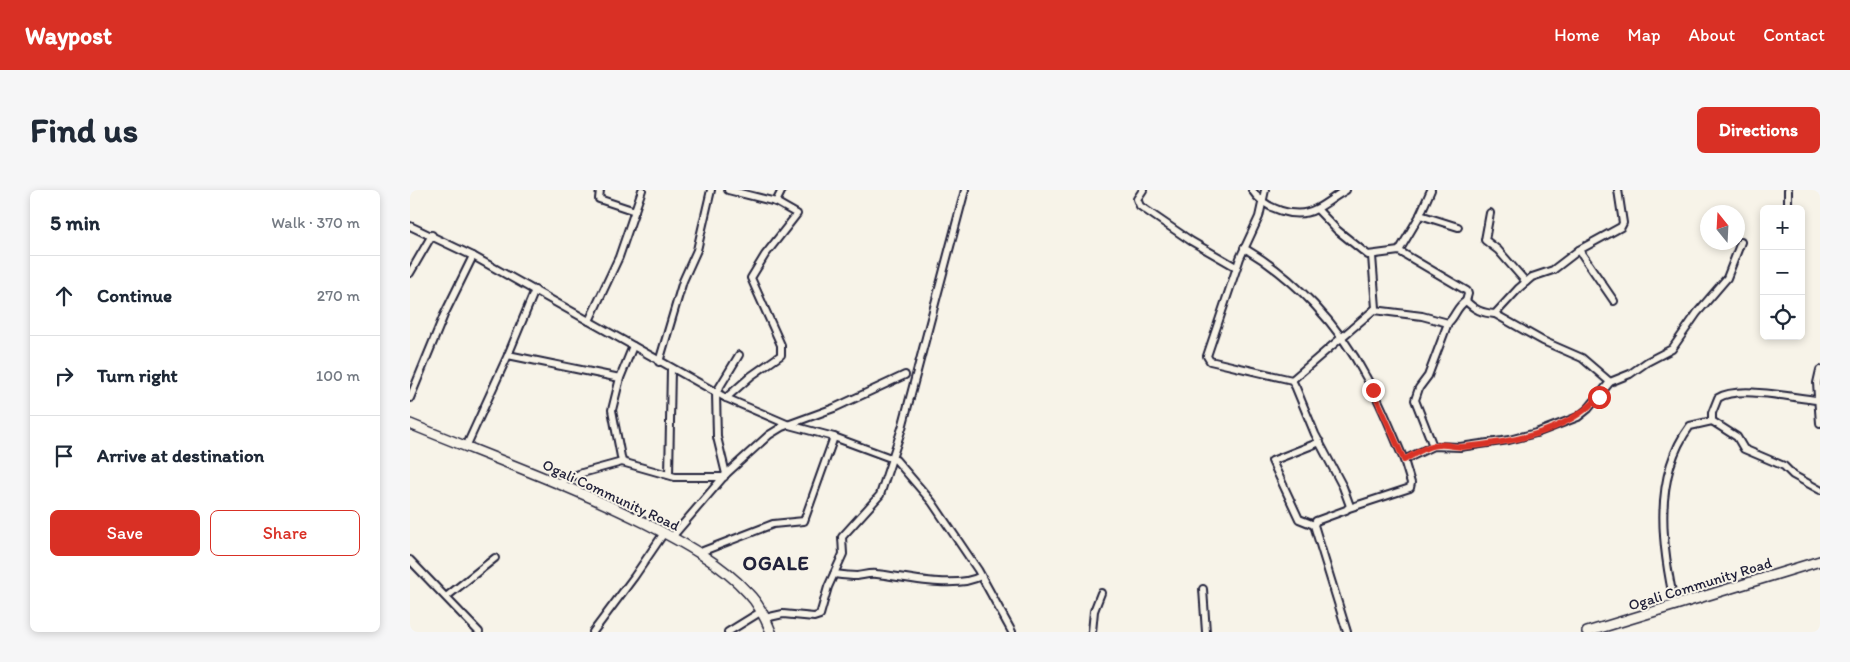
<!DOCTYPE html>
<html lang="en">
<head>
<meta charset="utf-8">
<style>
	body { margin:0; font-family:Itim,sans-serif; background:#f6f6f7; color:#1f2937 }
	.controls { position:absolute; right:15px; top:15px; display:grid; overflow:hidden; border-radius:8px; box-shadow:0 2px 8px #0003 }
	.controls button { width:45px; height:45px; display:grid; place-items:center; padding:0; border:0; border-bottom:1px solid #e0e1e3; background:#fff; color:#1f2937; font:25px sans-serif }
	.compass { position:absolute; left:1290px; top:15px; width:45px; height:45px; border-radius:50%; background:#fff; box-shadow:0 2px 8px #0003; rotate:342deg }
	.stop { position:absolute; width:15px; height:15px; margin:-11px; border:4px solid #d93025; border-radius:50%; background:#fff }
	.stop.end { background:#d93025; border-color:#fff; box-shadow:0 1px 5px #0008 }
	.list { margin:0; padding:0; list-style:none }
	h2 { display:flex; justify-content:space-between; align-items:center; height:65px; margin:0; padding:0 20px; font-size:21px }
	h2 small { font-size:16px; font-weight:400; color:#747a83 }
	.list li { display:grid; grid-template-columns:32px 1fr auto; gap:15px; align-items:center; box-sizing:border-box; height:80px; padding:0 20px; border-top:1px solid #e0e1e3 }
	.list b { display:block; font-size:19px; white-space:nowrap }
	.list em { font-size:16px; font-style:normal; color:#747a83 }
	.actions { display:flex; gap:10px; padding:15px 20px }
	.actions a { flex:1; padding:11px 0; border:1px solid #d93025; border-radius:8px; text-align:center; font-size:18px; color:#d93025 }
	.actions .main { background:#d93025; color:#fff }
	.icon { flex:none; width:28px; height:28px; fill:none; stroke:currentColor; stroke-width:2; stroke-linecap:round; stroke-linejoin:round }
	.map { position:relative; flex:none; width:1410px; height:442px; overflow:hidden; border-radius:8px }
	header { display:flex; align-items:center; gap:30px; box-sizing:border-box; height:70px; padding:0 25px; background:#d93025; color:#fff }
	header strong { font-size:24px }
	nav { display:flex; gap:28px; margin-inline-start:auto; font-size:18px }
	.intro { display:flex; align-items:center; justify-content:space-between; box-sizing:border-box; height:120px; padding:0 30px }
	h1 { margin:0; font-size:35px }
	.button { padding:12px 22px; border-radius:8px; background:#d93025; color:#fff; font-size:18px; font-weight:700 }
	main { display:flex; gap:30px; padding:0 30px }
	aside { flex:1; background:#fff; border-radius:8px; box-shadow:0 2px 8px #0003 }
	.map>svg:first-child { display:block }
</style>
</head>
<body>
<header>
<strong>Waypost</strong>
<nav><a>Home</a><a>Map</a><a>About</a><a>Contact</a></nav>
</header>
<div class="intro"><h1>Find us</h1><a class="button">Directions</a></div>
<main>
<aside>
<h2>5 min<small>Walk · 370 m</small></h2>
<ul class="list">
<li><svg class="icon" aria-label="ahead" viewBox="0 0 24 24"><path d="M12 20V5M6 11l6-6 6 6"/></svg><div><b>Continue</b></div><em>270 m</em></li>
<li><svg class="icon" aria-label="right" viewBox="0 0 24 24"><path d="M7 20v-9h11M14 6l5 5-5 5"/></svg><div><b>Turn right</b></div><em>100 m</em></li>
<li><svg class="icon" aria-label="arrive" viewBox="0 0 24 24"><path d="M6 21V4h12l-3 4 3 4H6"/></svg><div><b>Arrive at destination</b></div></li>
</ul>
<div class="actions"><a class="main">Save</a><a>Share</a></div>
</aside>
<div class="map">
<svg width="1410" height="442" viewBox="0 0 1410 442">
	<rect width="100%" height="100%" fill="#f7f3e8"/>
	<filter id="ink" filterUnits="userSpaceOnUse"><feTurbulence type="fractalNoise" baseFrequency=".02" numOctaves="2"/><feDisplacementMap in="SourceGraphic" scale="10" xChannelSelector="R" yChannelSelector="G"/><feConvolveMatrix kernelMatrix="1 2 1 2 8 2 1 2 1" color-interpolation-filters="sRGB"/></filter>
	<g filter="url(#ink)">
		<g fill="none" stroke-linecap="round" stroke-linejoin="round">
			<g stroke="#22223b" stroke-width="10">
				<g id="street">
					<polyline points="190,0 189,9 225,21"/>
					<polyline points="733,0 727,9 730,16 781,51 826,77"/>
					<path d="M842,0C854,19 886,30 906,19C916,14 925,6 936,0"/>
					<polyline points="855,0 849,27 830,68 797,166 800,171 882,190 886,198 905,244 933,297 940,316 936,320 906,331 904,335 937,442"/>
					<polyline points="1378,0 1378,19"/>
					<polyline points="366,12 372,0"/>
					<path d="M907,19L927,40L958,65L989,61L1057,101L1058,104L1056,111C1065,120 1072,123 1085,124"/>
					<polyline points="1080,23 1075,50 1088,60 1116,92"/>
					<polyline points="1010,25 1048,37"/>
					<polyline points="0,36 63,66 316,208 379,235 424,247 486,270 522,312 568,380 602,442"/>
					<path d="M834,58C885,88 929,135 956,187C971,213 982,242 994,270"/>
					<polyline points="1169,60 1204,111"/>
					<polyline points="989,61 1009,27 1021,0"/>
					<polyline points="0,83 22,45"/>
					<polyline points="964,120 1012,126 1038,133"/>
					<polyline points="179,131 209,67 232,0"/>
					<polyline points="98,165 210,188"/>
					<polyline points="249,172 273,91 287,60 301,0"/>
					<polyline points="1410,180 1407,193 1410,233"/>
					<polyline points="882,190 966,118 962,66"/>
					<polyline points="1200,192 1172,168 1133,151 1085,124 1109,98 1122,87 1143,80 1169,60 1211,37 1213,33 1208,0"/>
					<polyline points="0,208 34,125 63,66"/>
					<polyline points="316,208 341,186 371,165 371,155 341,88 355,65 387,24 366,12 318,0"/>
					<polyline points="1302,231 1327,247 1334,259 1374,276 1383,285 1410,300"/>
					<path d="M1302,231V223L1308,208C1328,195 1383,208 1407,210"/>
					<path d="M1023,256L1005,210L1009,198L1018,186L1038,133C1046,126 1046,117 1056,111"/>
					<polyline points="56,257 98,165 125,100"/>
					<polyline points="212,272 202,220 210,188 223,156"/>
					<polyline points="316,284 307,247 306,203 329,165"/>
					<polyline points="259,285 261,178"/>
					<polyline points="145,293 172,283 212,272 265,287 314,287"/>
					<polyline points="939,318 1000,298 1001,293 994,270 1023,256 1050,257 1099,250 1126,243 1168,227 1178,219 1200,192 1220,184 1237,172 1262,159 1287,123 1317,88 1331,52"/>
					<polyline points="904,335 889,329 862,271 910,252"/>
					<polyline points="262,347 316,284 359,245 372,237 424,218 495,185"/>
					<polyline points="288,363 363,334 394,331 424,247"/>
					<polyline points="0,370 69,442"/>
					<path d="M424,384C432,385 440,386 447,386C454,385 460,383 467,384C495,387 546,400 571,386"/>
					<polyline points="793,399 796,442"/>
					<polyline points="36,407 85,368"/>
					<path d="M1265,416C1252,358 1242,287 1280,236L1302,231"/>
					<polyline points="355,428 373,424 404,427 410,425 418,397 433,364 432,347 470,305 492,238 555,0"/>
					<polyline points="183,442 224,387 254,343"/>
					<polyline points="318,442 352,421"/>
					<polyline points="682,442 684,421 691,403"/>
				</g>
			</g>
			<g stroke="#22223b" stroke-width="12">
				<g id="secondary">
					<path d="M0,234C78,266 159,295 235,333C272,352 310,372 338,403C349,414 355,427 361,442"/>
					<polyline points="1177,442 1410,371"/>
				</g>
			</g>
			<use href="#street" stroke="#f7f3e8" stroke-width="6"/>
			<use href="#secondary" stroke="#f7f3e8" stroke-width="9"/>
		</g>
	</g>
	<g fill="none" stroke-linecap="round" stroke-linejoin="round" filter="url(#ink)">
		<path stroke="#d93025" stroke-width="6" d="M963,200L994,270C1005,264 1017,255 1029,255C1037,254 1044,257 1052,257C1100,253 1155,243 1189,207"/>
	</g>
	<g text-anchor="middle" stroke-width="4" stroke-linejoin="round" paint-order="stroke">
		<g font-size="15" fill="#22223b" stroke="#f7f3e8">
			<text transform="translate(201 305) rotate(25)" y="5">Ogali Community Road</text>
			<text transform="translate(1290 394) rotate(-17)" y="5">Ogali Community Road</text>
		</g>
		<g font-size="20" font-weight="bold" letter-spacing="1" fill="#22223b" stroke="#f7f3e8">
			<text x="366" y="380">OGALE</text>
		</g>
	</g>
</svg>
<div class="controls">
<button>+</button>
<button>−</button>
<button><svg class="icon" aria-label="locate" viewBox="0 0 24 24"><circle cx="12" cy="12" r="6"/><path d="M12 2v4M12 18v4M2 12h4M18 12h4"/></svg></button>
</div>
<svg class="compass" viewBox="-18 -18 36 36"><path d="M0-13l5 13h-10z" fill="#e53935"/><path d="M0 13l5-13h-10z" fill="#747a83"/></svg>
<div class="stop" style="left:1189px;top:207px"></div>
<div class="stop end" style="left:963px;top:200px"></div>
</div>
</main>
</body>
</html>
